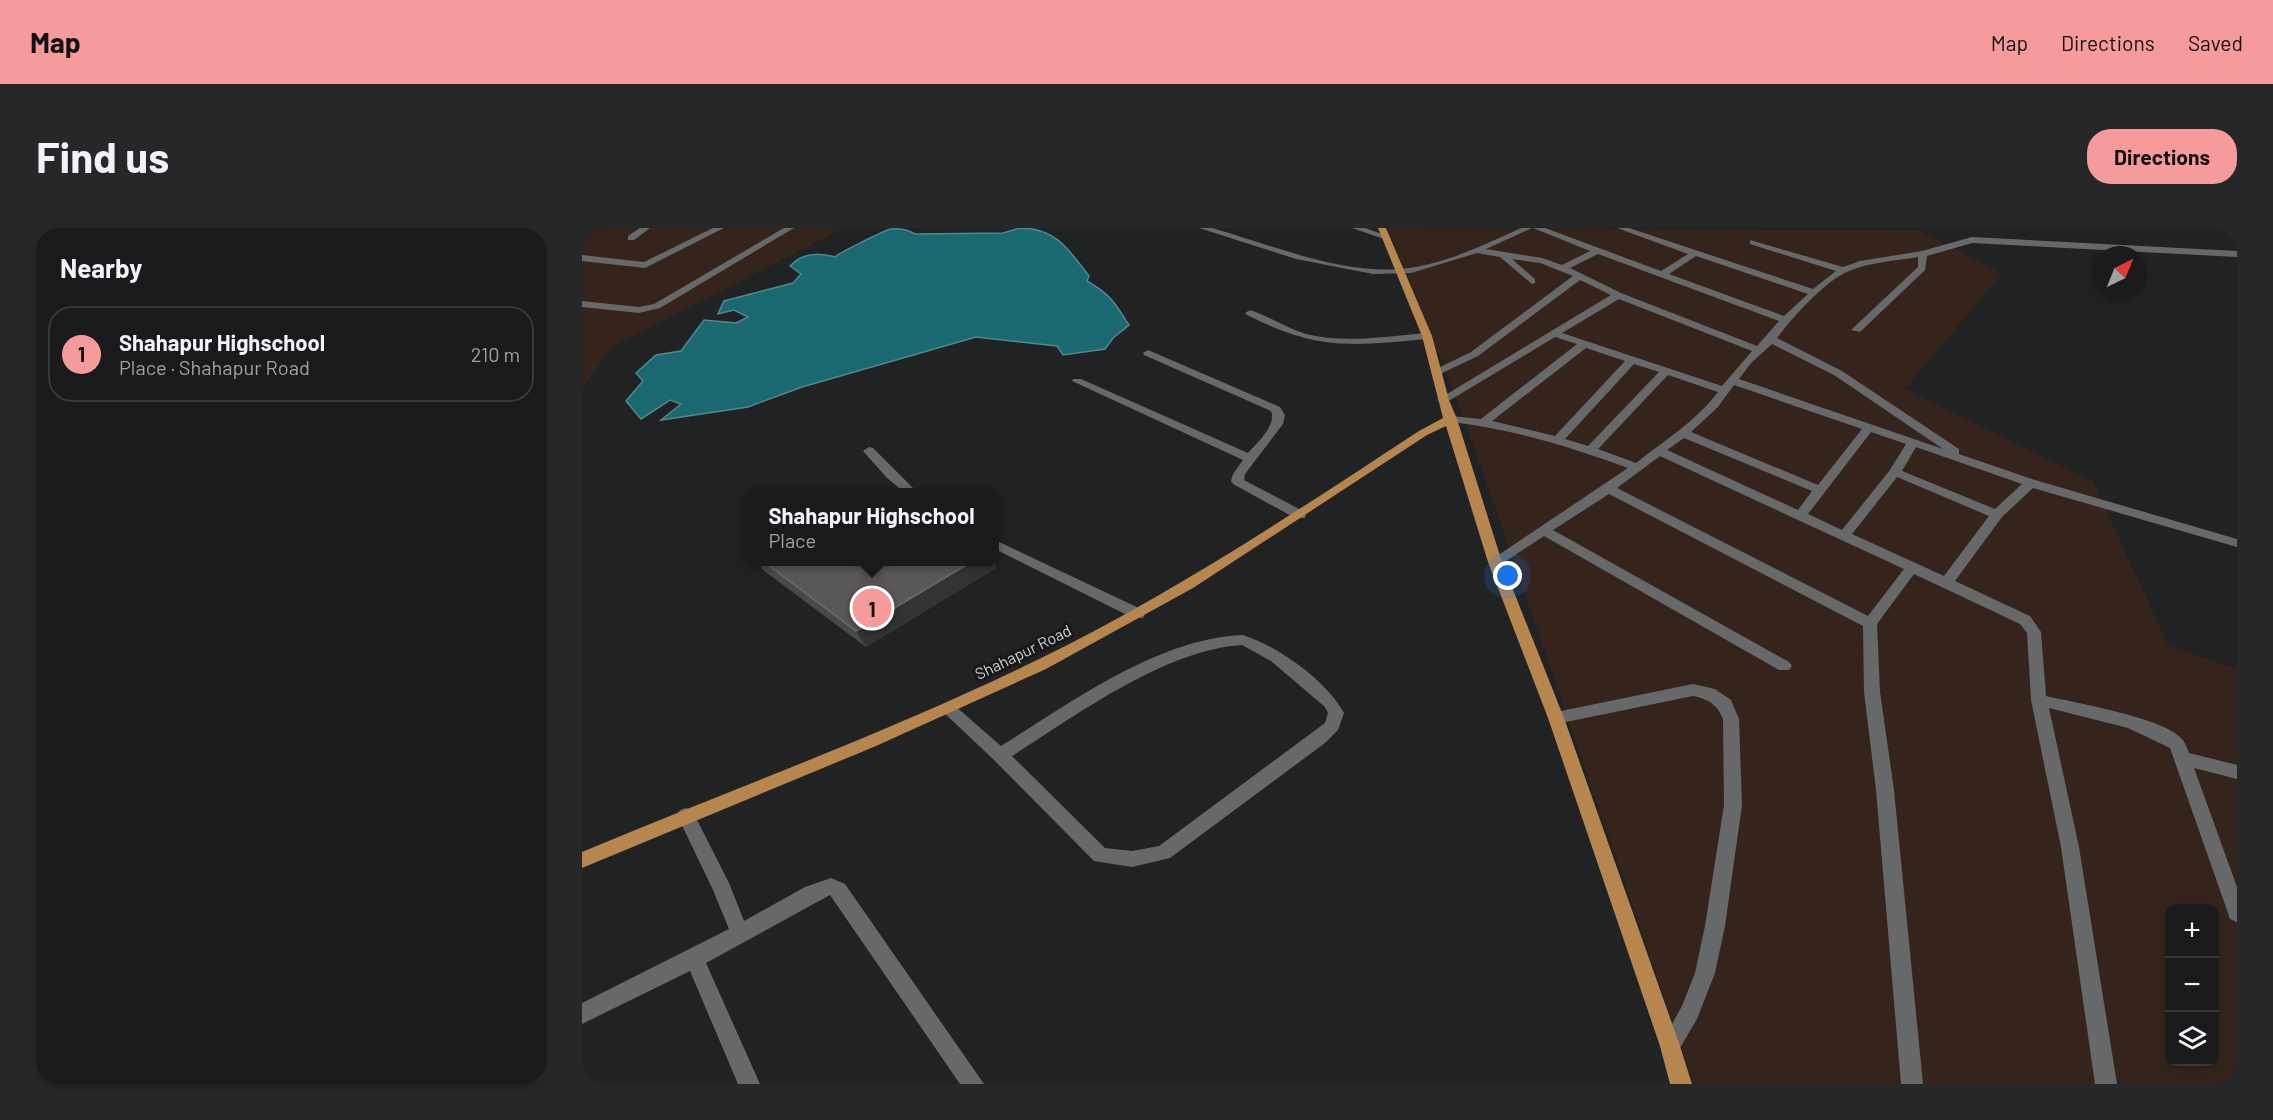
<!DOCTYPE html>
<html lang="en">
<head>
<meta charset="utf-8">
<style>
	body { margin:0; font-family:Barlow,sans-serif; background:#252728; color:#f1f3f6 }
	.controls { position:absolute; right:18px; bottom:18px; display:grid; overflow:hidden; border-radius:12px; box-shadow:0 3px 9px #0003 }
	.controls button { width:54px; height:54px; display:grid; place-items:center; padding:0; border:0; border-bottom:2px solid #36383a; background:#181a1b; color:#f1f3f6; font:30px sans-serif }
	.compass { position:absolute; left:1511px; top:18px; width:54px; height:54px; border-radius:50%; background:#181a1b; box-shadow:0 3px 9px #0003; rotate:43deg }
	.you { position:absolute; left:926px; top:348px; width:21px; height:21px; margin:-15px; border:4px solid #fff; border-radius:50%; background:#1a73e8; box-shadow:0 0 0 9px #1a73e833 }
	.badge { display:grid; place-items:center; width:39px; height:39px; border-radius:50%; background:#f59b9b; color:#111; font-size:20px; font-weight:700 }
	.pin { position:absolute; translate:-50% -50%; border:3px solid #fff; box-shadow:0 2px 6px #0006 }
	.popup { position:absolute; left:162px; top:260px; width:255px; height:78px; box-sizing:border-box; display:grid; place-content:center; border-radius:12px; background:#181a1b; filter:drop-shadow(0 2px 4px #0005); font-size:20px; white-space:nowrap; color:#9fa1a3 }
	.popup b { font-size:22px; color:#f1f3f6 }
	.popup::after { content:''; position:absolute; left:50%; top:100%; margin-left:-12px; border:12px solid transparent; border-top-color:#181a1b }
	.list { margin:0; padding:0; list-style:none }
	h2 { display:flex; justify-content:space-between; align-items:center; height:78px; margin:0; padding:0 24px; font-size:26px }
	h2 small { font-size:20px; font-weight:400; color:#9fa1a3 }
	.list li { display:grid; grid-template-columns:39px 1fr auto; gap:18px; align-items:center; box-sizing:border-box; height:96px; margin:0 12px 12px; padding:0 12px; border:2px solid #36383a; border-radius:24px }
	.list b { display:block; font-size:22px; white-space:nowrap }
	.list p { margin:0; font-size:20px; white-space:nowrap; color:#9fa1a3 }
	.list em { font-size:20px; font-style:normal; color:#9fa1a3 }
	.icon { flex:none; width:33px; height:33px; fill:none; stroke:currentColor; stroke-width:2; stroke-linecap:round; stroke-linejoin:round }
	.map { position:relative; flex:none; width:1655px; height:856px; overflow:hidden; border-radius:24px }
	header { display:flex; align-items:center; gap:36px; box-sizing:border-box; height:84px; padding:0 30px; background:#f59b9b; color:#111 }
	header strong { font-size:28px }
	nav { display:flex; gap:33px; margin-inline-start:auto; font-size:21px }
	.intro { display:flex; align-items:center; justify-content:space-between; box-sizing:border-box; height:144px; padding:0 36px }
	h1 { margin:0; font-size:42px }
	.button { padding:15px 27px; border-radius:24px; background:#f59b9b; color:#111; font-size:21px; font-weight:700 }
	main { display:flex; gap:36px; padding:0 36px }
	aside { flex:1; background:#181a1b; border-radius:24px; box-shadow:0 3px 9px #0003 }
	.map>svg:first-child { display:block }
</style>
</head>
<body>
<header>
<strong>Map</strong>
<nav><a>Map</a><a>Directions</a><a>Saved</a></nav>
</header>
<div class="intro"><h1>Find us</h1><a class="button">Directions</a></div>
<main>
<aside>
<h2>Nearby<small></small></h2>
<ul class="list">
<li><span class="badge">1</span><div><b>Shahapur Highschool</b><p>Place · Shahapur Road</p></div><em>210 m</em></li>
</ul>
</aside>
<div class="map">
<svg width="1655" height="856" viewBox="0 0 1655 856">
	<rect width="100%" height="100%" fill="#202224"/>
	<g fill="#35241c" fill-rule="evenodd">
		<polygon points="0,0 262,0 30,119 0,161"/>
		<path d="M806,0L1337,2L1420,46L1323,161L1511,253L1586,417L1655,441V856H1112L886,201ZM1588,680H1632V834H1588Z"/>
	</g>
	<path fill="#1a6970" stroke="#51888e" stroke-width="1.5" d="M438,0C474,0 487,22 507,48L505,53C529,67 532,74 547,97L531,110L523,121L481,127L475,118L394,109L220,159L166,179L79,192L99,176L88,172L59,191L44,173L61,153L54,145L74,127L99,123L122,92L154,95L166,89L152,82L136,86L142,73L211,55L219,46L208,38C220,25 236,24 253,29C257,25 303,2 309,1C318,0 325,1 333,6L421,5Z"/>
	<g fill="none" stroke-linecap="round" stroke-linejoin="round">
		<g fill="#66686a" fill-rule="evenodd">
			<polygon points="58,0 68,0 52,12 46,12 46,8"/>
			<polygon points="131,0 142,0 63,40 0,33 0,27 62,34"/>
			<polygon points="202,0 212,0 78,80 57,85 0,79 0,73 57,79 72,76"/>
			<path d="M617,0H630C690,17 764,49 827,40C865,35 904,16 939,0H950L904,21L960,30L980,37L1008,23L951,0H963L1079,43L1106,26L1035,0H1047L1231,61L1254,43L1168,16V12L1261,39L1278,33L1340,23L1390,9L1655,23V29L1390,15L1345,28L1343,42L1278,104L1269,102L1336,39V29C1314,33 1288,34 1267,43C1244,52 1210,90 1195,110L1260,143L1377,221V226L1453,252L1655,311V319L1451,260L1420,289L1373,353L1448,388L1459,404L1464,468C1494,475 1584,490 1601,512C1604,516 1605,521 1607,525L1655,537V551L1612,540L1655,659V694L1648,691L1646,685L1588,520L1546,500L1467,480L1497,619L1535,856H1513L1479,619L1449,472L1445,405L1438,396L1332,346L1295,396L1298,464L1312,562L1341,856H1319L1294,562L1282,464L1281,398L1027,266L971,302L1207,434L1210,438L1207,442H1197L962,308L918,337H908L906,334L1046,240C988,219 931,201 869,194L863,191L869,188L899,191L995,116L973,109L865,174L861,175L855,172L1029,67L998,52L896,128L854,148L849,145L850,143L889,124L991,48L958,35L930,31L953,51V55L950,56L918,29L895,25L829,45L791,46L714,31ZM1016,26L1197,93L1175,118L1039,65L988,40ZM1114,28L1226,66L1202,88L1087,46ZM1037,71L1170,123L1140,158L980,105ZM1190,116L1252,147L1361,221L1157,151L1169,135ZM1004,120L1043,133L973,208L910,193ZM1052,136L1077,144L1006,218L983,211ZM1086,147L1136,164C1114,193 1082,213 1054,235L1016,221ZM1152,157L1280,201L1236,257L1109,204L1136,179ZM1289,204L1324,216L1308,242L1260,302L1226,286ZM1102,210L1230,263L1216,282L1085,222ZM1334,219L1440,256L1413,281L1320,243ZM1078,228L1322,341L1286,388L1035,260ZM1315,249L1407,288L1362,348L1270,306Z"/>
			<polygon points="770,0 783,0 806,8 802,11"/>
			<path d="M668,82C687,88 704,100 724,106C763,116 805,108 845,105L850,108L845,111C768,118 736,123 665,87L663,85Z"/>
			<path d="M566,122L698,179L703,187L701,196L663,246L662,252L723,284L724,287L723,290H713L651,256L649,253L651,246L661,232L490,153L491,151H499L666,225C675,215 695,197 689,183L562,127L561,125Z"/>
			<polygon points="287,219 291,220 335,264 322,264 305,250 281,223"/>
			<polygon points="413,312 561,382 563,386 561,390 551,390 413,321"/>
			<path d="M660,407C695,417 745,453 762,485L756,502L743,515L588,630L550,639L512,633L412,532L358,481L360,477H372L419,518C490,474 575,411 660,407ZM660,417L689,433L743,479L746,485L743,495L577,618L550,623L523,620L430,528C495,487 582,422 660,417Z"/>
			<path d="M1111,456L1133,461L1149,472L1157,491L1160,577L1143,698L1133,745L1115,791L1095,825L1088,828L1081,825L1078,818L1100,778L1113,745L1123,698L1142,577L1141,491C1135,476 1126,471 1111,468L974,496L968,494L966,490L968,486L974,484Z"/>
			<polygon points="104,580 110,582 147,655 162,693 223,659 249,650 263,656 402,856 378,856 248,667 124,735 178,856 156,856 108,743 0,796 0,775 147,701 131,662 95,587 98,582"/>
		</g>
		<path fill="#b6864e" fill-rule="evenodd" d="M796,0H804L850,108L867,172L875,191L920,334L982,490L1098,818L1110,856H1088L1078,818L966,490L906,334L864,198L845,207L611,360L464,441L294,518L0,640V624C151,561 305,505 453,433C587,368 712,285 837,203L861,190L840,108Z"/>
	</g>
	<polygon fill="#4b4848" points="176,333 411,333 414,340 284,419 181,342"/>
	<polygon fill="#343334" points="391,333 411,333 414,340 284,419 274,403"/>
	<polygon fill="#595758" stroke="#6c6a6b" stroke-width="1.5" points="181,333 391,333 274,403"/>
	<g text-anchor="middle" stroke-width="6" stroke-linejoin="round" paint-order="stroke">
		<g font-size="16" fill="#d1d2d4" stroke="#17181a">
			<text transform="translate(441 424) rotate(-26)" y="6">Shahapur Road</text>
		</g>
	</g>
</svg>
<div class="controls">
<button>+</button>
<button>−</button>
<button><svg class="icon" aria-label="layers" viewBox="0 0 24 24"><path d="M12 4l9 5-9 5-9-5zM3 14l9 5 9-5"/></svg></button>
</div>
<svg class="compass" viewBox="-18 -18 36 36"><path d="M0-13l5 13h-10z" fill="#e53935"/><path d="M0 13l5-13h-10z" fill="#9fa1a3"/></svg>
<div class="you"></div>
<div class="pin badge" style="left:290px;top:380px">1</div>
<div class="popup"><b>Shahapur Highschool</b>Place</div>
</div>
</main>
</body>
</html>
